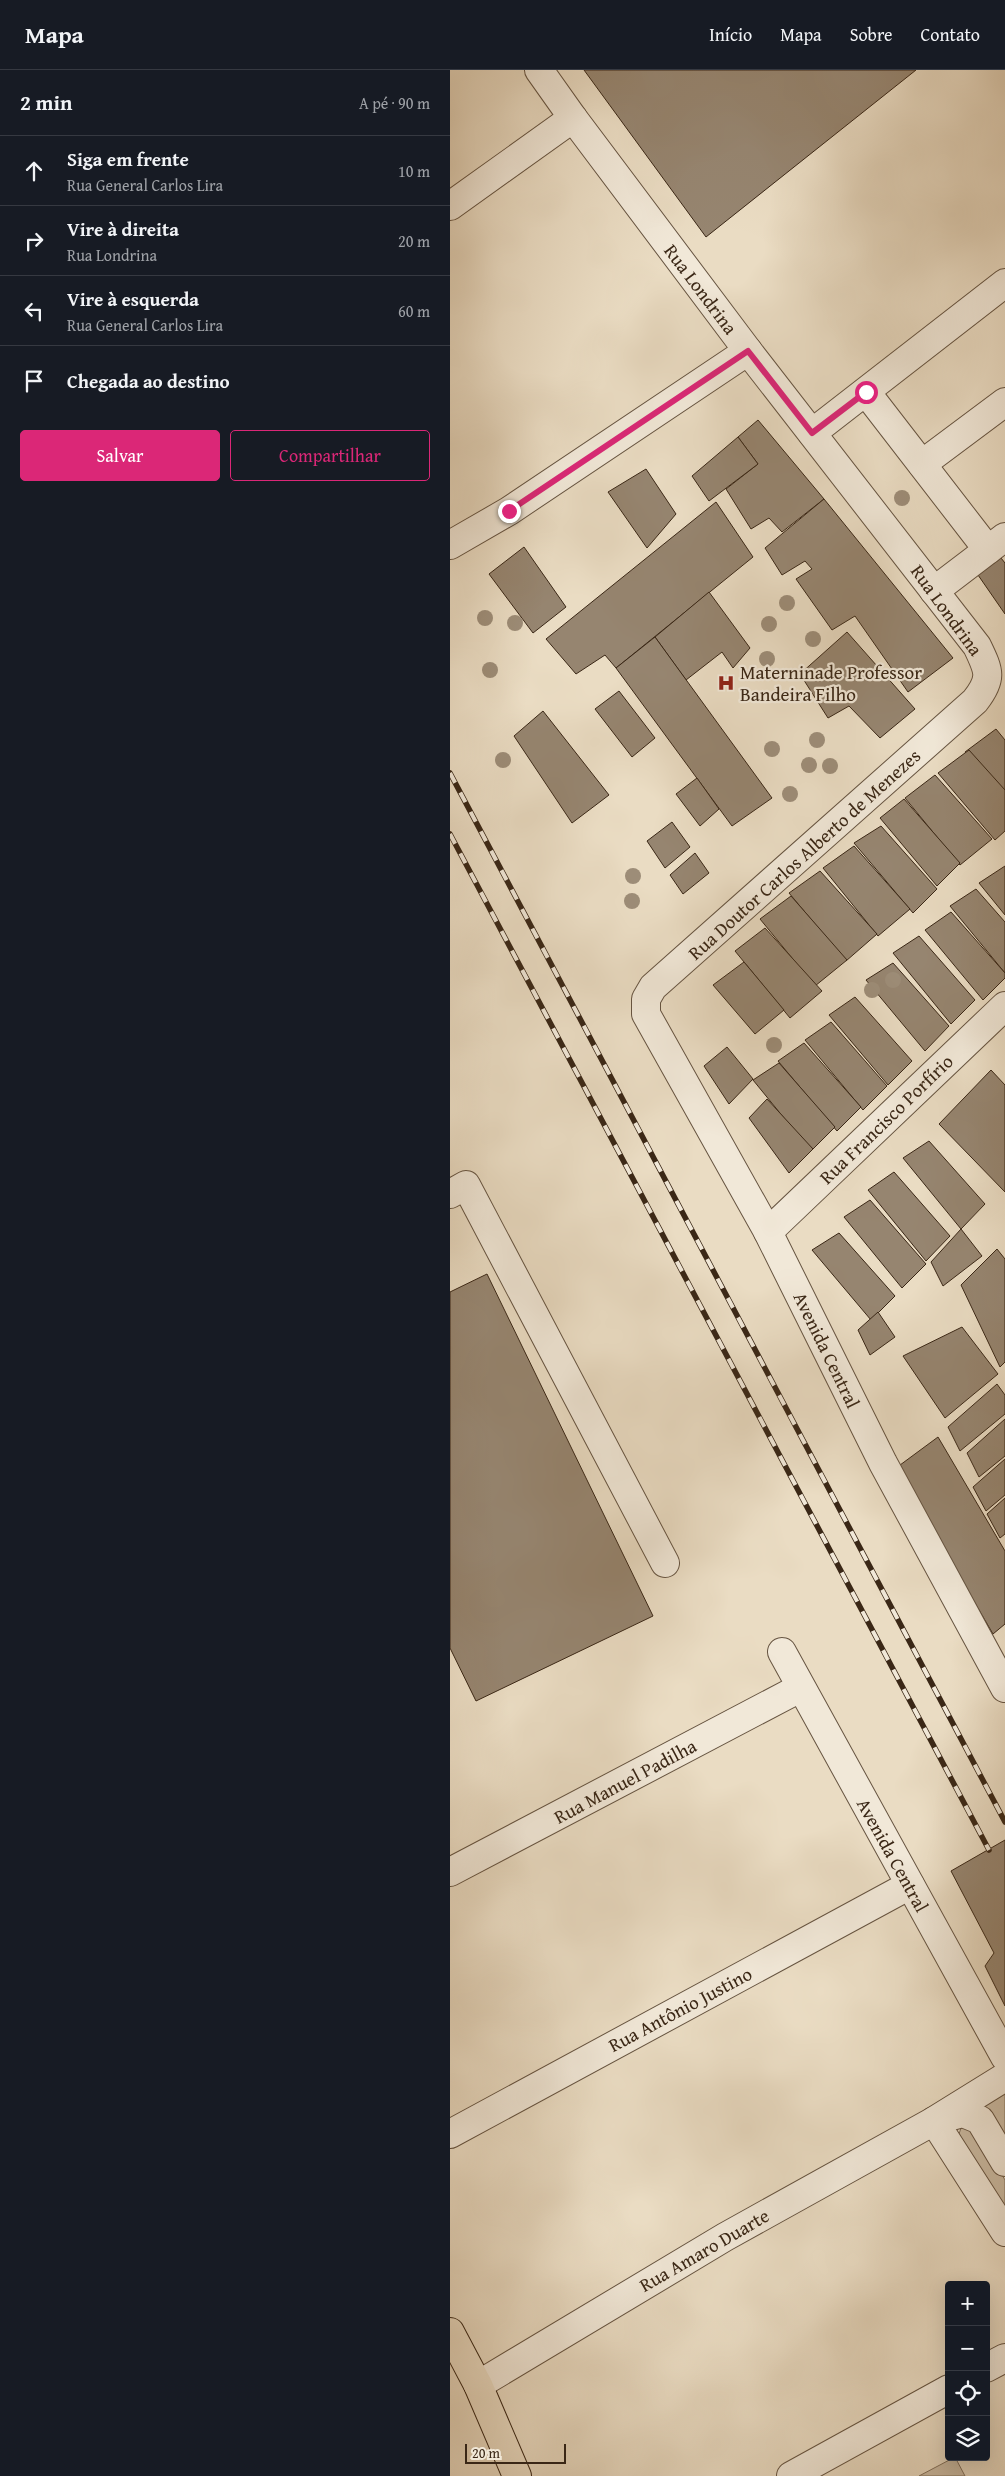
<!DOCTYPE html>
<html lang="pt">
<head>
<meta charset="utf-8">
<style>
	body { margin:0; font-family:"Gentium Book Plus",serif; background:#20242c; color:#f1f3f6 }
	.controls { position:absolute; right:15px; bottom:15px; display:grid; overflow:hidden; border-radius:5px; box-shadow:0 5px 20px #0002 }
	.controls button { width:45px; height:45px; display:grid; place-items:center; padding:0; border:0; border-bottom:1px solid #363941; background:#171b24; color:#f1f3f6; font:25px sans-serif }
	.scale { position:absolute; left:15px; bottom:12px; width:101px; box-sizing:border-box; padding-left:5px; border:2px solid #3a2716; border-top:0; font-size:14px; line-height:18px; white-space:nowrap; color:#3a2716; -webkit-text-stroke:4px #f1e8d8; paint-order:stroke }
	.stop { position:absolute; width:15px; height:15px; margin:-11px; border:4px solid #db2777; border-radius:50%; background:#fff }
	.stop.end { background:#db2777; border-color:#fff; box-shadow:0 1px 5px #0008 }
	.list { margin:0; padding:0; list-style:none }
	h2 { display:flex; justify-content:space-between; align-items:center; height:65px; margin:0; padding:0 20px; font-size:21px }
	h2 small { font-size:16px; font-weight:400; color:#9ea1a6 }
	.list li { display:grid; grid-template-columns:32px 1fr auto; gap:15px; align-items:center; box-sizing:border-box; height:70px; padding:0 20px; border-top:1px solid #363941 }
	.list b { display:block; font-size:19px; white-space:nowrap }
	.list p { margin:0; font-size:16px; white-space:nowrap; color:#9ea1a6 }
	.list em { font-size:16px; font-style:normal; color:#9ea1a6 }
	.actions { display:flex; gap:10px; padding:15px 20px }
	.actions a { flex:1; padding:11px 0; border:1px solid #db2777; border-radius:5px; text-align:center; font-size:18px; color:#db2777 }
	.actions .main { background:#db2777; color:#fff }
	.icon { flex:none; width:28px; height:28px; fill:none; stroke:currentColor; stroke-width:2; stroke-linecap:round; stroke-linejoin:round }
	.map { position:relative; flex:none; width:555px; height:2406px; overflow:hidden }
	header { display:flex; align-items:center; gap:30px; box-sizing:border-box; height:70px; padding:0 25px; background:#171b24; border-bottom:1px solid #363941 }
	header strong { font-size:24px }
	nav { display:flex; gap:28px; margin-inline-start:auto; font-size:18px }
	main { display:flex }
	aside { flex:1; background:#171b24 }
	.map>svg:first-child { display:block }
</style>
</head>
<body>
<header>
<strong>Mapa</strong>
<nav><a>Início</a><a>Mapa</a><a>Sobre</a><a>Contato</a></nav>
</header>
<main>
<aside>
<h2>2 min<small>A pé · 90 m</small></h2>
<ul class="list">
<li><svg class="icon" aria-label="ahead" viewBox="0 0 24 24"><path d="M12 20V5M6 11l6-6 6 6"/></svg><div><b>Siga em frente</b><p>Rua General Carlos Lira</p></div><em>10 m</em></li>
<li><svg class="icon" aria-label="right" viewBox="0 0 24 24"><path d="M7 20v-9h11M14 6l5 5-5 5"/></svg><div><b>Vire à direita</b><p>Rua Londrina</p></div><em>20 m</em></li>
<li><svg class="icon" aria-label="left" viewBox="0 0 24 24"><path d="M17 20v-9H6M10 6l-5 5 5 5"/></svg><div><b>Vire à esquerda</b><p>Rua General Carlos Lira</p></div><em>60 m</em></li>
<li><svg class="icon" aria-label="arrive" viewBox="0 0 24 24"><path d="M6 21V4h12l-3 4 3 4H6"/></svg><div><b>Chegada ao destino</b></div></li>
</ul>
<div class="actions"><a class="main">Salvar</a><a>Compartilhar</a></div>
</aside>
<div class="map">
<svg width="555" height="2406" viewBox="0 0 555 2406">
	<rect width="100%" height="100%" fill="#eadcc3"/>
	<filter id="stains"><feTurbulence type="fractalNoise" baseFrequency=".004" numOctaves="4"/><feColorMatrix values="0 0 0 0 .2 0 0 0 0 .09 0 0 0 0 .02 0 0 0 .5 -.17"/></filter>
	<radialGradient id="worn" r=".72"><stop offset=".6" stop-color="#630" stop-opacity="0"/><stop offset="1" stop-color="#630" stop-opacity=".3"/></radialGradient>
	<g fill="#ccbda6" stroke="#83725e">
		<polygon points="555,2013 555,2072 535,2039 536,2030"/>
		<polygon points="521,2053 555,2110 555,2139 509,2064 511,2058"/>
		<polygon points="505,2387 515,2406 469,2406"/>
	</g>
	<g fill="#968570" stroke="#3a2716">
		<polygon points="134,0 466,0 256,167"/>
		<polygon points="308,350 374,429 332,462 319,448 301,459 276,419 308,394 288,367"/>
		<polygon points="288,367 308,394 259,431 242,406"/>
		<polygon points="196,399 226,444 197,478 158,422"/>
		<polygon points="374,429 503,588 458,622 405,546 382,560 346,509 362,499 355,491 332,505 315,478"/>
		<polygon points="266,432 303,487 166,598 155,585 126,604 96,569"/>
		<polygon points="74,477 116,537 83,563 39,504"/>
		<polygon points="551,488 555,493 555,544 528,505"/>
		<polygon points="259,522 300,578 283,598 272,582 236,610 205,567"/>
		<polygon points="397,562 465,639 430,668 399,636 378,648 350,604"/>
		<polygon points="205,567 322,728 282,756 166,598"/>
		<polygon points="169,621 205,668 182,687 145,639"/>
		<polygon points="93,641 159,725 122,753 64,666"/>
		<polygon points="546,659 555,670 555,730 515,682"/>
		<polygon points="519,680 555,720 555,761 545,770 488,703"/>
		<polygon points="485,705 542,769 510,795 455,728"/>
		<polygon points="247,708 269,739 250,756 226,724"/>
		<polygon points="454,729 510,793 487,816 430,748"/>
		<polygon points="222,752 240,777 215,798 197,771"/>
		<polygon points="431,756 487,819 463,843 404,773"/>
		<polygon points="404,776 460,839 428,866 373,798"/>
		<polygon points="245,783 259,803 233,824 220,805"/>
		<polygon points="555,796 555,845 529,813"/>
		<polygon points="370,801 427,864 396,891 339,823"/>
		<polygon points="526,819 555,852 555,903 500,836"/>
		<polygon points="341,826 397,890 365,916 310,849"/>
		<polygon points="501,842 555,903 555,908 533,930 475,860"/>
		<polygon points="315,858 372,921 340,948 285,881"/>
		<polygon points="469,866 525,930 501,954 443,883"/>
		<polygon points="294,892 334,940 305,964 263,915"/>
		<polygon points="443,893 499,956 475,981 416,910"/>
		<polygon points="405,927 462,991 438,1015 379,945"/>
		<polygon points="381,952 437,1016 413,1040 355,970"/>
		<polygon points="354,973 411,1037 387,1061 328,991"/>
		<polygon points="277,977 303,1009 279,1034 254,996"/>
		<polygon points="329,993 385,1057 361,1081 303,1010"/>
		<polygon points="541,1000 555,1015 555,1122 489,1054"/>
		<polygon points="317,1029 363,1079 339,1103 299,1048"/>
		<polygon points="479,1071 535,1134 511,1159 453,1088"/>
		<polygon points="444,1102 500,1166 476,1191 418,1120"/>
		<polygon points="420,1130 476,1194 452,1218 394,1147"/>
		<polygon points="511,1159 532,1186 493,1216 481,1192"/>
		<polygon points="389,1163 445,1226 421,1250 362,1180"/>
		<polygon points="547,1179 555,1189 555,1292 550,1297 511,1215"/>
		<polygon points="37,1204 203,1546 26,1631 0,1578 0,1222"/>
		<polygon points="428,1242 445,1267 420,1285 408,1260"/>
		<polygon points="512,1257 548,1304 495,1348 453,1286"/>
		<polygon points="547,1314 555,1325 555,1344 510,1381 498,1357"/>
		<polygon points="555,1349 555,1386 529,1407 517,1383"/>
		<polygon points="488,1367 555,1481 555,1554 543,1564 446,1398"/>
		<polygon points="555,1389 555,1425 536,1441 523,1417"/>
		<polygon points="555,1428 555,1464 550,1468 537,1444"/>
		<polygon points="555,1770 555,1936 535,1896 544,1883 501,1801"/>
	</g>
	<g fill="none" stroke-linecap="round" stroke-linejoin="round">
		<g stroke="#665441" stroke-width="30">
			<g id="minor">
				<path d="M89,0L123,48L298,281L527,576C539,601 543,608 525,631L203,917L196,929V944L318,1162L433,1393L555,1618"/>
				<polyline points="0,136 123,48"/>
				<polyline points="416,322 538,480"/>
				<polyline points="362,363 555,213"/>
				<polyline points="472,394 555,332"/>
				<polyline points="0,475 59,441 298,281"/>
				<polyline points="484,521 555,467"/>
				<polyline points="0,1124 16,1115 215,1493"/>
				<polyline points="318,1162 555,936"/>
				<polyline points="332,1582 555,1987"/>
				<polyline points="0,1802 350,1618"/>
				<polyline points="490,2049 513,2043 530,2050 555,2092"/>
				<polyline points="484,2051 555,2162"/>
				<polyline points="0,2064 460,1815"/>
				<polyline points="536,2298 555,2288"/>
				<polyline points="28,2315 275,2167 484,2051 555,2007"/>
				<polyline points="341,2406 499,2319"/>
			</g>
		</g>
		<g stroke="#3a2716" stroke-width="30">
			<polyline id="major" points="0,2262 28,2315 67,2406"/>
		</g>
		<use href="#minor" stroke="#f1e8d8" stroke-width="28"/>
		<use href="#major" stroke="#eadcc3" stroke-width="28"/>
		<g stroke="#3a2716" stroke-width="5.5">
			<g id="rail">
				<polyline points="0,703 555,1752"/>
				<polyline points="0,764 539,1780"/>
			</g>
		</g>
		<use href="#rail" stroke="#f1e8d8" stroke-width="4" stroke-dasharray="11" stroke-linecap="butt"/>
	</g>
	<g fill="#9d8d78">
		<circle cx="452" cy="428" r="8"/>
		<circle cx="337" cy="533" r="8"/>
		<circle cx="35" cy="548" r="8"/>
		<circle cx="65" cy="553" r="8"/>
		<circle cx="319" cy="554" r="8"/>
		<circle cx="363" cy="569" r="8"/>
		<circle cx="317" cy="589" r="8"/>
		<circle cx="40" cy="600" r="8"/>
		<circle cx="367" cy="670" r="8"/>
		<circle cx="322" cy="679" r="8"/>
		<circle cx="53" cy="690" r="8"/>
		<circle cx="359" cy="695" r="8"/>
		<circle cx="380" cy="696" r="8"/>
		<circle cx="340" cy="724" r="8"/>
		<circle cx="183" cy="806" r="8"/>
		<circle cx="182" cy="831" r="8"/>
		<circle cx="443" cy="910" r="8"/>
		<circle cx="422" cy="920" r="8"/>
		<circle cx="324" cy="975" r="8"/>
	</g>
	<g fill="none" stroke-linecap="round" stroke-linejoin="round">
		<polyline stroke="#db2777" stroke-width="6" points="59,441 298,281 362,363 416,322"/>
	</g>
	<defs>
		<g id="hospital-bare" transform="scale(1.35)"><path d="M-5-5h3v3.5h4V-5h3V5h-3V1.5h-4V5h-3Z" fill="#8f2418" stroke="#f1e8d8" stroke-width="2.5" paint-order="stroke"/></g>
	</defs>
	<g fill-rule="evenodd">
		<use href="#hospital-bare" x="276" y="613"/>
	</g>
	<g text-anchor="middle" stroke-width="4.5" stroke-linejoin="round" paint-order="stroke">
		<g font-size="19" fill="#3a2716" stroke="#f1e8d8">
			<text transform="translate(251 219) rotate(53)" y="7">Rua Londrina</text>
			<text transform="translate(497 540) rotate(54)" y="7">Rua Londrina</text>
			<text transform="translate(354 784) rotate(-42)" y="7">Rua Doutor Carlos Alberto de Menezes</text>
			<text transform="translate(436 1049) rotate(-44)" y="7">Rua Francisco Porfírio</text>
			<text transform="translate(377 1280) rotate(64)" y="7">Avenida Central</text>
			<text transform="translate(175 1711) rotate(-28)" y="7">Rua Manuel Padilha</text>
			<text transform="translate(443 1785) rotate(61)" y="7">Avenida Central</text>
			<text transform="translate(230 1939) rotate(-28)" y="7">Rua Antônio Justino</text>
			<text transform="translate(254 2180) rotate(-30)" y="7">Rua Amaro Duarte</text>
		</g>
		<g font-size="19" fill="#3a2716" stroke="#f1e8d8" text-anchor="start">
			<text x="290" y="609">Materninade Professor<tspan x="290" dy="22">Bandeira Filho</tspan></text>
		</g>
	</g>
	<rect width="100%" height="100%" filter="url(#stains)"/>
	<rect width="100%" height="100%" fill="url(#worn)"/>
</svg>
<div class="controls">
<button>+</button>
<button>−</button>
<button><svg class="icon" aria-label="locate" viewBox="0 0 24 24"><circle cx="12" cy="12" r="6"/><path d="M12 2v4M12 18v4M2 12h4M18 12h4"/></svg></button>
<button><svg class="icon" aria-label="layers" viewBox="0 0 24 24"><path d="M12 4l9 5-9 5-9-5zM3 14l9 5 9-5"/></svg></button>
</div>
<div class="scale">20 m</div>
<div class="stop" style="left:416px;top:322px"></div>
<div class="stop end" style="left:59px;top:441px"></div>
</div>
</main>
</body>
</html>
